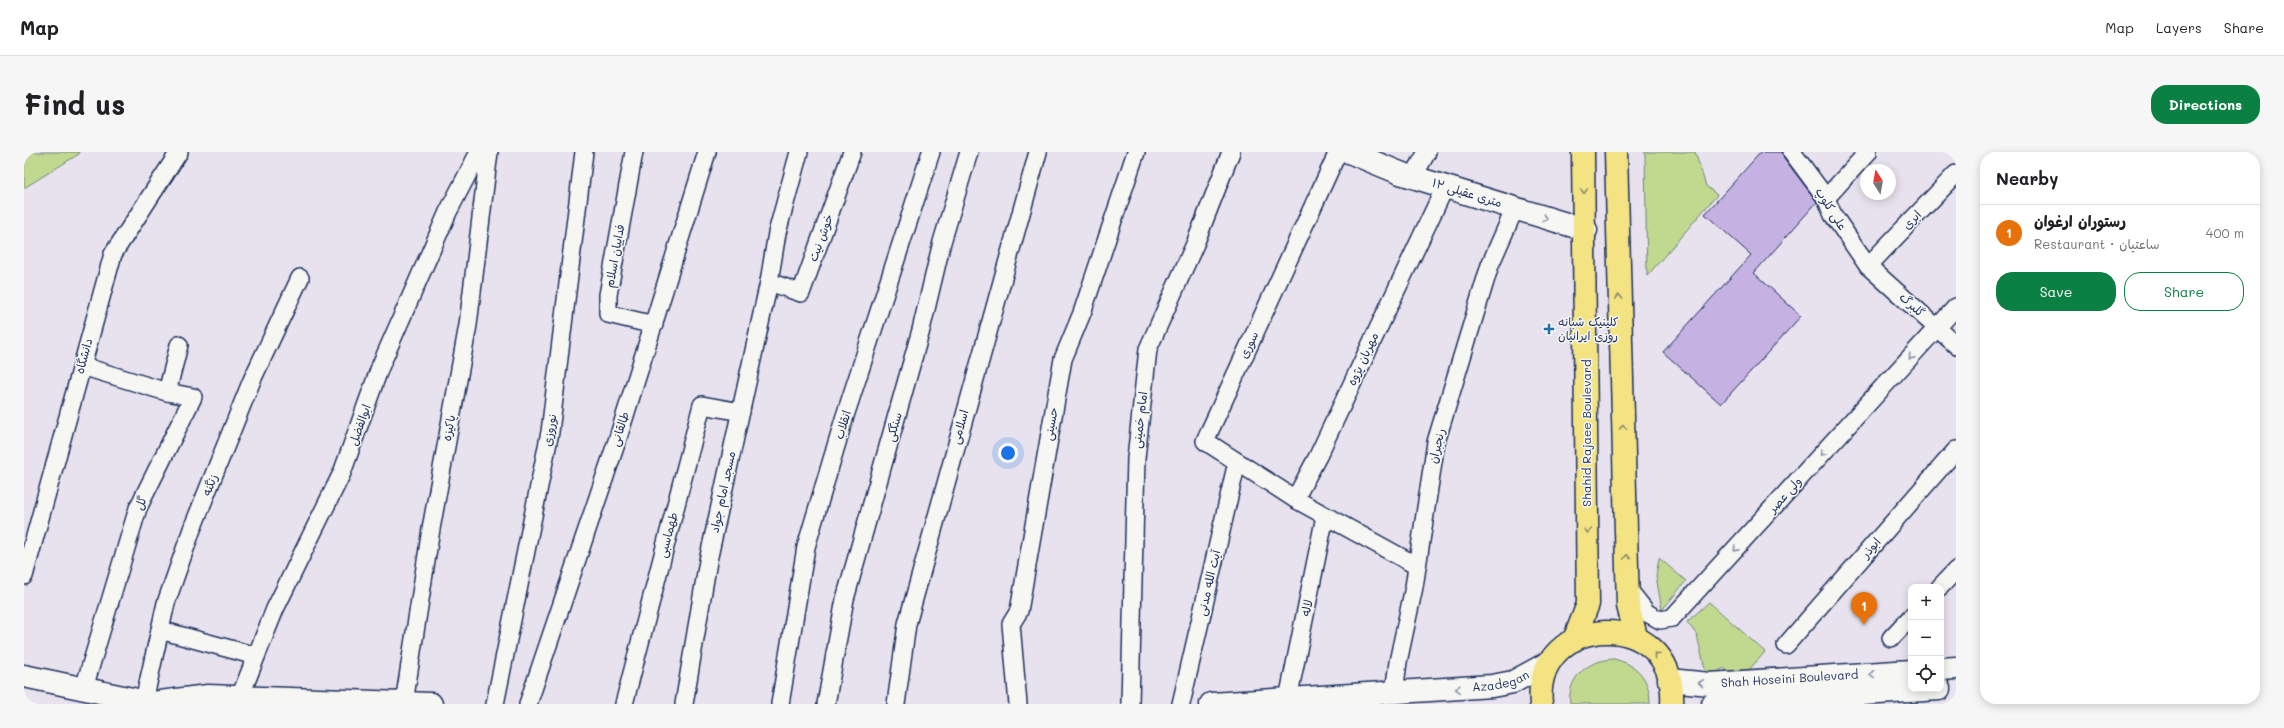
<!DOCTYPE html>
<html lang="en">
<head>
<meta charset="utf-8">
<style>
	body { margin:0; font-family:Mali,"Playpen Sans Arabic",sans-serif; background:#f6f6f6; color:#202124 }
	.controls { position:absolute; right:12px; bottom:12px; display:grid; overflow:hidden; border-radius:8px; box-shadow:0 2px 10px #0003 }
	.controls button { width:36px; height:36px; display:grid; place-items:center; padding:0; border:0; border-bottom:1px solid #e0e0e0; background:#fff; color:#202124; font:20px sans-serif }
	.compass { position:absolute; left:1836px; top:12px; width:36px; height:36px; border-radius:50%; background:#fff; box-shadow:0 2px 10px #0003; rotate:349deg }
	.you { position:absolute; left:984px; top:301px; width:14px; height:14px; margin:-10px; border:3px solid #fff; border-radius:50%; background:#1a73e8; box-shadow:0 0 0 6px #1a73e833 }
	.badge { display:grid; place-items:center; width:26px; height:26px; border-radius:50%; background:#0b8043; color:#fff; font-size:13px; font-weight:700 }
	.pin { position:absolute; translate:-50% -33px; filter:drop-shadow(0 1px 2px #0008) }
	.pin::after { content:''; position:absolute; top:21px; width:14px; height:12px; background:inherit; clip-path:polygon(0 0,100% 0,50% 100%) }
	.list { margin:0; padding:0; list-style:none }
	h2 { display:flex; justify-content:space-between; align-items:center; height:52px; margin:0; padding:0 16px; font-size:17px }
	h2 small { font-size:13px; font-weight:400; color:#757577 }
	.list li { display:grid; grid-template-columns:26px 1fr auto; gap:12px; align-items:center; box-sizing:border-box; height:56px; padding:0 16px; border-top:1px solid #e0e0e0 }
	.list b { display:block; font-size:15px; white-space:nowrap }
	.list p { margin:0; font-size:13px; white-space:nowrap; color:#757577 }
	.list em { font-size:13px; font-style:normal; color:#757577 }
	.actions { display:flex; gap:8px; padding:12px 16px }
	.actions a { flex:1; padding:9px 0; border:1px solid #0b8043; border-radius:16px; text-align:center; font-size:14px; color:#0b8043 }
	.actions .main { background:#0b8043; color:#fff }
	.icon { flex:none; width:22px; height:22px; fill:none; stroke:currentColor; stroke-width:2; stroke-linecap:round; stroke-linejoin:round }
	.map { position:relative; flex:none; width:1932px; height:552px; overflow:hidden; border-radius:16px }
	header { display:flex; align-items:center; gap:24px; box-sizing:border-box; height:56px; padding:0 20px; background:#fff; border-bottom:1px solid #e0e0e0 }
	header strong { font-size:19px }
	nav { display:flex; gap:22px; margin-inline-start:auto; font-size:14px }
	.intro { display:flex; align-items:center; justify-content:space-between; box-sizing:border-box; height:96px; padding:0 24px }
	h1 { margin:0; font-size:28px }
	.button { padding:10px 18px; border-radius:16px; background:#0b8043; color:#fff; font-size:14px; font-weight:700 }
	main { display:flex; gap:24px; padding:0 24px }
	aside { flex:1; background:#fff; border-radius:16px; box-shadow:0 2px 10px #0003 }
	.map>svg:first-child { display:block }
</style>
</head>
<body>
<header>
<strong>Map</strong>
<nav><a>Map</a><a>Layers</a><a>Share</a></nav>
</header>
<div class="intro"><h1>Find us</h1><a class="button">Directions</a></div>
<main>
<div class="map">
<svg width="1932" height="552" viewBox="0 0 1932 552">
	<rect width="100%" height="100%" fill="#e7e2ee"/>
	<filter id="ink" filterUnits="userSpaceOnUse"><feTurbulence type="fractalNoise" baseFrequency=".025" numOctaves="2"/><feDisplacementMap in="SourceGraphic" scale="8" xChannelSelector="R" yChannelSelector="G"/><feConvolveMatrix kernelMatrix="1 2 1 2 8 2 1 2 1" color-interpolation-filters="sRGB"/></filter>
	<g filter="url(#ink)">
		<g fill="#c1d98f" stroke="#6e8476">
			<polygon points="0,0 55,0 55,2 0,36"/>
			<polygon points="1621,0 1671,0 1682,34 1693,43 1623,124"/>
			<polygon points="1635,406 1662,429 1638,458 1632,424"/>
			<polygon points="1685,450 1741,500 1723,520 1710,526 1700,516 1683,526 1673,483 1663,470"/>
			<path d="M1590,507C1614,513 1626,527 1626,552H1546C1543,524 1565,508 1590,507Z"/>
		</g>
		<polygon fill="#c5b2e3" stroke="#1b2f5e" points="1737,0 1758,0 1760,6 1793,50 1730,121 1777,164 1697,252 1639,200 1727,103 1681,62"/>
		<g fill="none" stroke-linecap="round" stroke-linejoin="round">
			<g stroke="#1b2f5e" stroke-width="20">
				<g id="street">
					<polyline points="610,0 584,143 584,162 630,173"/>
					<polyline points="1768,0 1802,46 1809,63 1844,114 1932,193"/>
					<polyline points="1389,25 1403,0"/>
					<polyline points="1802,46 1844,0"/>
					<polyline points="1844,114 1932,22"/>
					<polyline points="745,130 777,141 828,0"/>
					<polyline points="58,214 143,240"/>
					<polyline points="1271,347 1181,289 1314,0"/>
					<polyline points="1393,414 1271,347 1294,304 1421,35"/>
					<polyline points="0,424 89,102 155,0"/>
					<polyline points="1916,435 1932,418"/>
					<polyline points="1604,437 1623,461 1636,468 1648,466 1932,155"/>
					<polyline points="136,478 232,504"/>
					<polyline points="1867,486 1887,465"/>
					<polyline points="1762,493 1932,298"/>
					<polyline points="60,536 114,356 169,245 143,240 155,193"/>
					<polyline points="1370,541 1374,510 1390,435 1412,290 1466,113 1491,56"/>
					<polyline points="216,545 251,457 318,321 356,215 424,60 455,0"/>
					<polyline points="1264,547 1301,364"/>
					<polyline points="120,549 142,451 168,377 228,228 276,126"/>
					<polyline points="380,551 407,377 444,173 465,0"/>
					<polyline points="471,552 526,280 560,0"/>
					<polyline points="504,552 594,286 683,0"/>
					<polyline points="600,552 678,253 717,260"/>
					<polyline points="660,552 684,409 745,130 753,81 775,0"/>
					<polyline points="756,552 782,395 820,267 907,0"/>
					<polyline points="802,552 821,447 897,178 918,90 945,0"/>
					<polyline points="872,552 883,472 1014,0"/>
					<polyline points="994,552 987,472 995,459 1039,207 1058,161 1112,0"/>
					<polyline points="1106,552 1112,306 1124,197 1171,92 1207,0"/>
					<polyline points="1157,552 1213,310"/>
				</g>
			</g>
			<g stroke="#1b2f5e" stroke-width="25">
				<g id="secondary">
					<polyline points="1325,0 1376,21 1562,78"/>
					<polyline points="1917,517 1932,516"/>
					<polyline points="0,524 132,552"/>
					<path id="s1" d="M1645,528L1686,532L1887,519"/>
					<polyline points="128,551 184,544 407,552"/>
					<path id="s2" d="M1187,552L1468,534L1489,530L1524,511"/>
					<polyline points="1689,552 1915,537"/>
				</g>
			</g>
			<g stroke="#1b2f5e" stroke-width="25">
				<g id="highway">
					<polyline points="1592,0 1604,454 1612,484"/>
					<polyline points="1550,488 1564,452 1559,0"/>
					<path d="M1517,552C1508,459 1654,453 1648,552"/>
				</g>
			</g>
			<use href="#street" stroke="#f6f6f2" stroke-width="17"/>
			<use href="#secondary" stroke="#f6f6f2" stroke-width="22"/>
			<use href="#highway" stroke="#f4e382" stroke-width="22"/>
		</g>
		<defs><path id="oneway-chevron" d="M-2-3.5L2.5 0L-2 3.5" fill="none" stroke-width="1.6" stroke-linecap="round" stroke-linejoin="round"/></defs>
		<g stroke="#888970">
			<use href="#oneway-chevron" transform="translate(1560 39) rotate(88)"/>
			<use href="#oneway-chevron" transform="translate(1595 145) rotate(-92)"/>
			<use href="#oneway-chevron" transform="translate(1599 275) rotate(-92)"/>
			<use href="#oneway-chevron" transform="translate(1564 379) rotate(90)"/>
			<use href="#oneway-chevron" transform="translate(1603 405) rotate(-92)"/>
			<use href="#oneway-chevron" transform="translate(1632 503) rotate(-129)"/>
		</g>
		<g stroke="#8892a8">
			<use href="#oneway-chevron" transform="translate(1521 66) rotate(17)"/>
			<use href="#oneway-chevron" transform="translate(1887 205) rotate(132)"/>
			<use href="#oneway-chevron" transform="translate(1799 301) rotate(132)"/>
			<use href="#oneway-chevron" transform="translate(1712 397) rotate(132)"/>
			<use href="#oneway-chevron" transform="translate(1848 522) rotate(176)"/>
			<use href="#oneway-chevron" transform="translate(1677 531) rotate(-173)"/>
			<use href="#oneway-chevron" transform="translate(1434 537) rotate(176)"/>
		</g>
	</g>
	<path fill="#1f6fb2" stroke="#f6f6f2" stroke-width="1.5" d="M1523 171h4v4h4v4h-4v4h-4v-4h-4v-4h4z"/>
	<g text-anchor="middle" stroke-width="3" stroke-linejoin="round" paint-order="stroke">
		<g font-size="12" fill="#1b2f5e" stroke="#f6f6f2">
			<text transform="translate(1443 41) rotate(17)" y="4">۱۲ متری عقیلی</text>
			<text transform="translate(1807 57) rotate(58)" y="4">علی کلوپ</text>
			<text transform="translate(1888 68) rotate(-46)" y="4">ابری</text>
			<text transform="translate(797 86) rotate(-70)" y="4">خوش نیت</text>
			<text transform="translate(591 104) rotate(-80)" y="4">فداییان اسلام</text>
			<text transform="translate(1888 153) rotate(42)" y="4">گلبرگ</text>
			<text transform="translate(1225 193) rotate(-65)" y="4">سوری</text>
			<text transform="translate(60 204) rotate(-75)" y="4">دانشگاه</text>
			<text transform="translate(1339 207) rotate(-65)" y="4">مهربان پژوه</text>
			<text transform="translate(1116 268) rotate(-83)" y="4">امام خمینی</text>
			<text transform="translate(1027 272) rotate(-80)" y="4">حسینی</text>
			<text transform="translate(336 273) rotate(-70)" y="4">ابوالفضل</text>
			<text transform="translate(819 273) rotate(-73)" y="4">انقلاب</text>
			<text transform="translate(870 275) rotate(-74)" y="4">سنگکی</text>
			<text transform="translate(936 275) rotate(-74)" y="4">اسلامی</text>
			<text transform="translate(425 276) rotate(-79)" y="4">پاکیزه</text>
			<text transform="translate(596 277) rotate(-72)" y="4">طالقانی</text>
			<text transform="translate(526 278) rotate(-81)" y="4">نوروزی</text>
			<text transform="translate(1563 281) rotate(-90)" y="4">Shahid Rajaee Boulevard</text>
			<text transform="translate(1413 294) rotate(-77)" y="4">رنجبران</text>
			<text transform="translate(186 333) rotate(-68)" y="4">زنگنه</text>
			<text transform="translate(699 340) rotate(-78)" y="4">مسجد امام جواد</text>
			<text transform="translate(1761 343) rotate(-48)" y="4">ولی عصر</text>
			<text transform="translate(117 351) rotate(-67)" y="4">گل</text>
			<text transform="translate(644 383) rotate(-75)" y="4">طهماسبی</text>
			<text transform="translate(1847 396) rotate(-49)" y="4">ابوذر</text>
			<text transform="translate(1185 431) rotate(-77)" y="4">آیت الله مدنی</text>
			<text transform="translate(1283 456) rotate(-78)" y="4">لاله</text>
			<text dy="4" stroke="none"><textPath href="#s1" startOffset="121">Shah Hoseini Boulevard</textPath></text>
			<text dy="4" stroke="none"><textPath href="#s2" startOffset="291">Azadegan</textPath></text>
		</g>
		<g font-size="12" fill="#1b2f5e" stroke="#f6f6f2" text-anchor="start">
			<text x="1534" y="174">کلینیک شبانه<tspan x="1534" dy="14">روزی ایرانیان</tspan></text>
		</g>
	</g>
</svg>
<div class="controls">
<button>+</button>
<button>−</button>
<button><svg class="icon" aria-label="locate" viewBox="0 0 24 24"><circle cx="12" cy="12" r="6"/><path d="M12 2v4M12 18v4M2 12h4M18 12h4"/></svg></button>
</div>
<svg class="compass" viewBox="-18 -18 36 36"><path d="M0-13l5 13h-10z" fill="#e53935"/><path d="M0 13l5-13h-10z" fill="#757577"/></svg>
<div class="you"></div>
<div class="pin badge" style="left:1840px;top:473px;background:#e8710a">1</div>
</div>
<aside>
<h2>Nearby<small></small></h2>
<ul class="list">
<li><span class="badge" style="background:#e8710a">1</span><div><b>رستوران ارغوان</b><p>Restaurant · ساعتیان</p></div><em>400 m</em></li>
</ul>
<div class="actions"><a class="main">Save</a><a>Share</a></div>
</aside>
</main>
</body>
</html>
